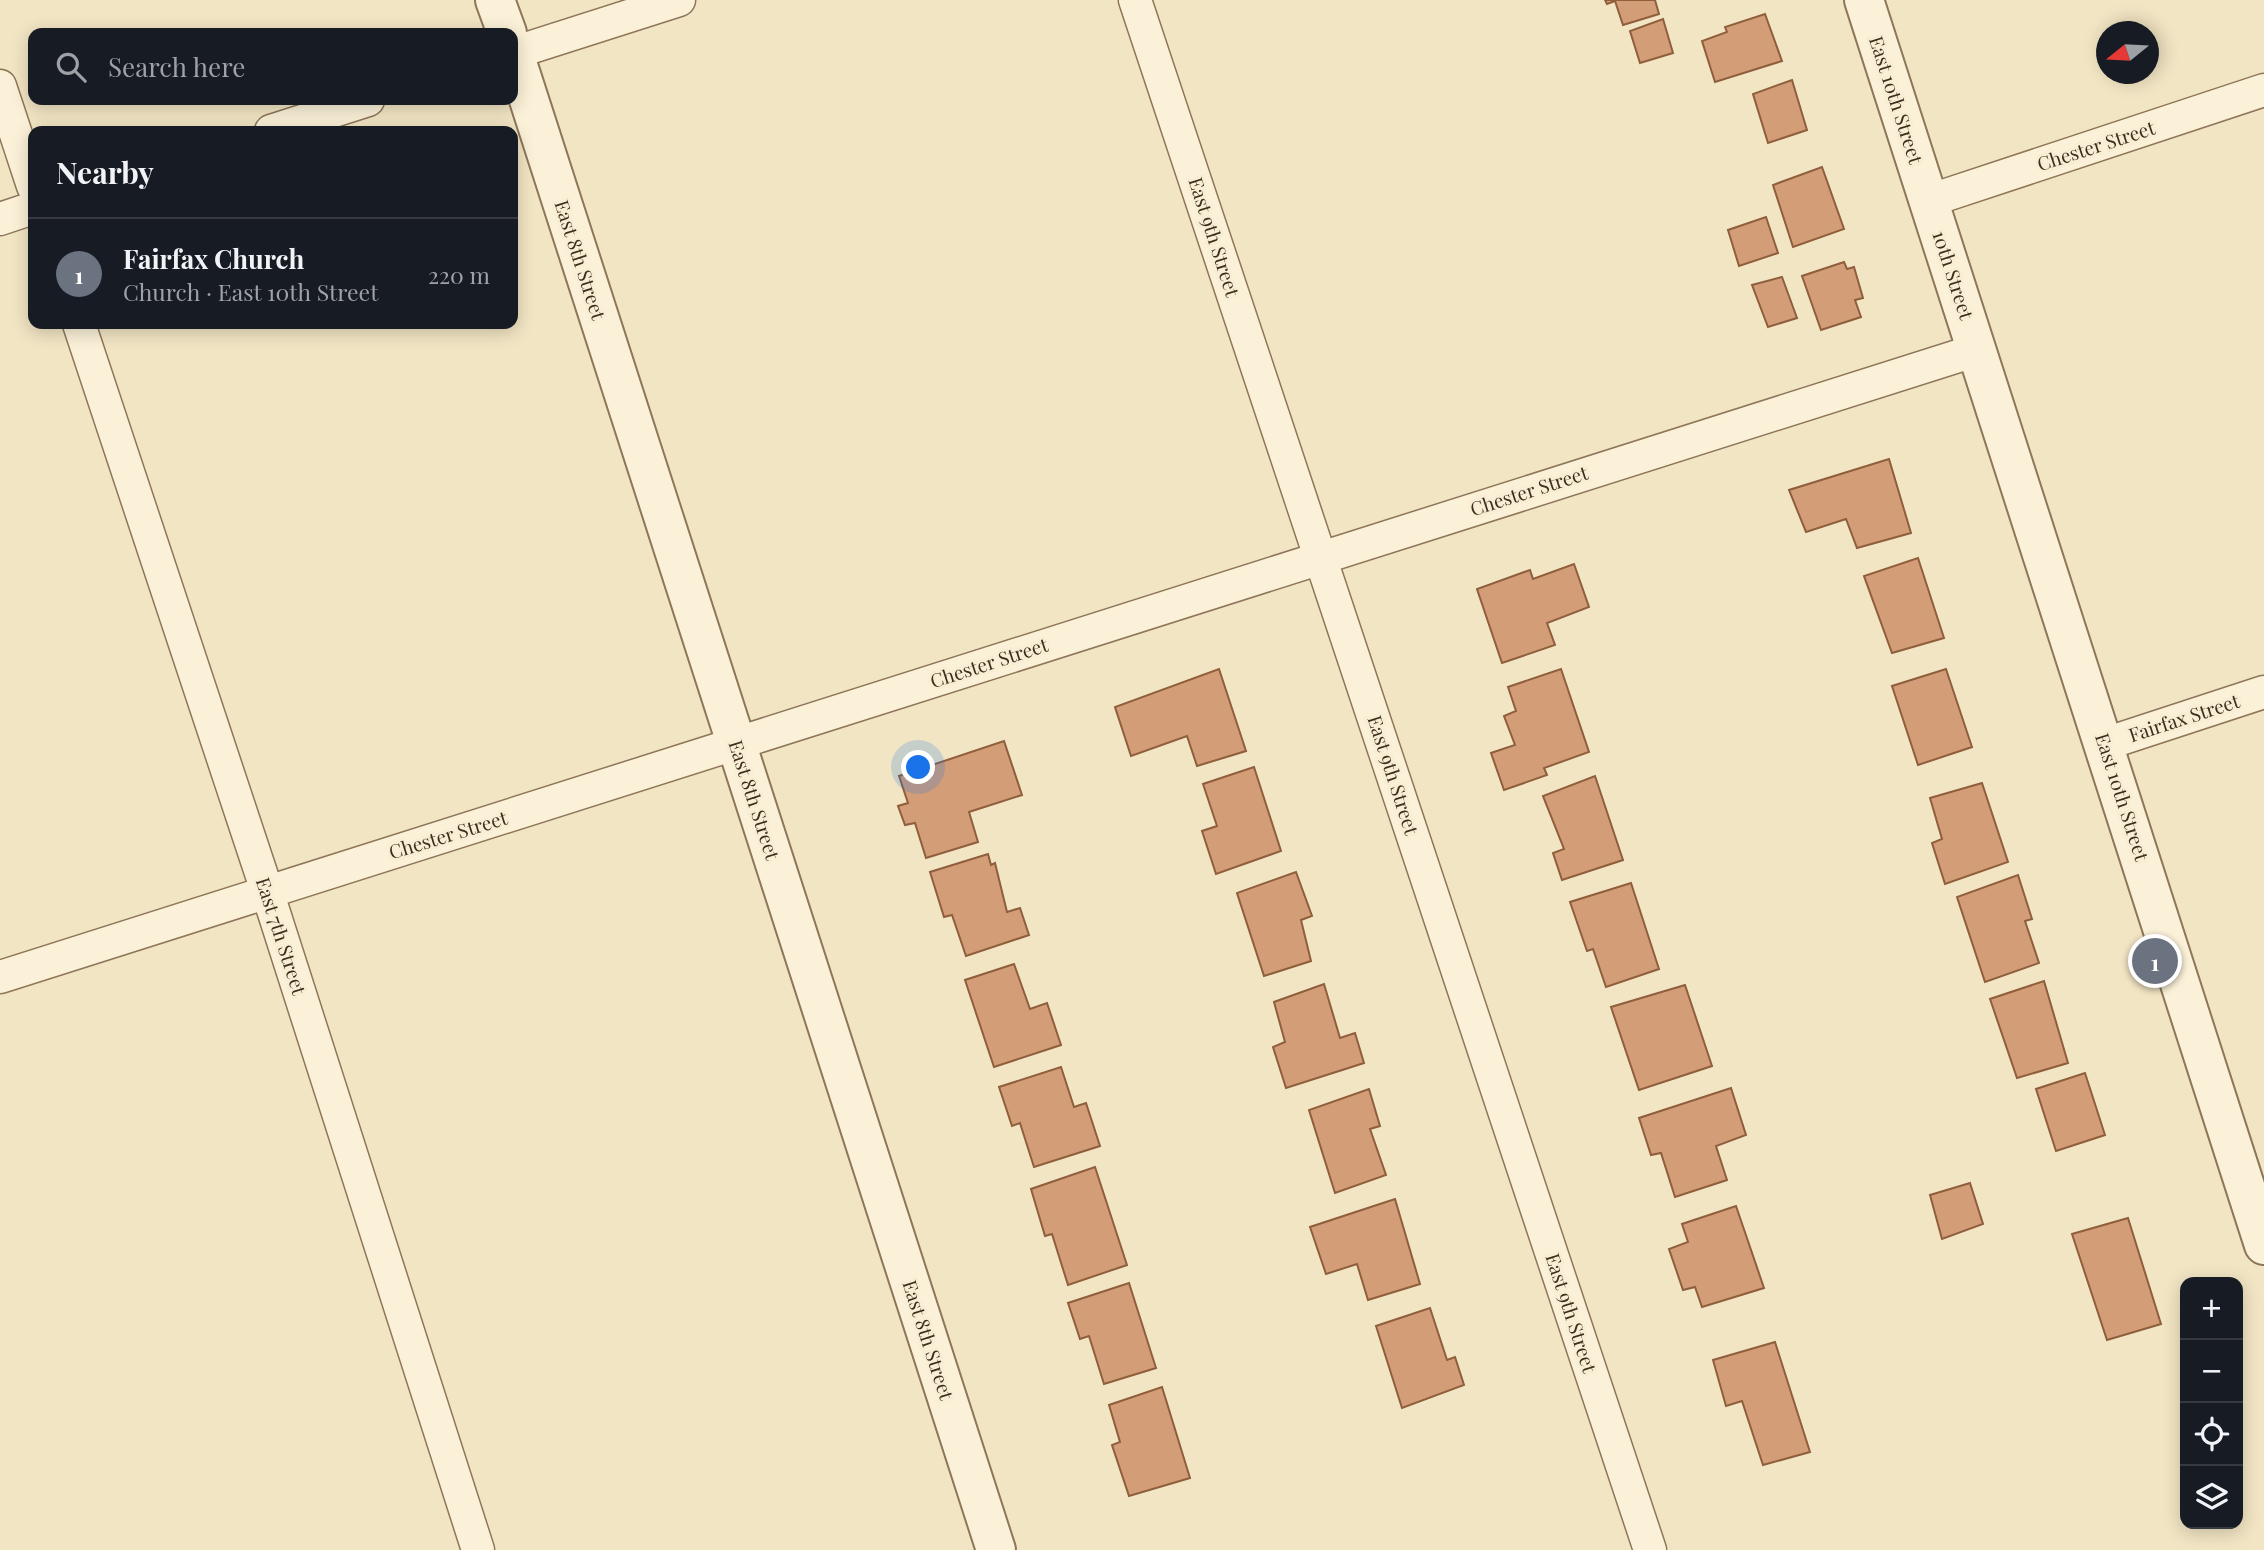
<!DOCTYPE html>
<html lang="en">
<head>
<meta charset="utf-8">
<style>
	body { margin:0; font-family:"Playfair Display",serif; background:#242831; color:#f1f3f6 }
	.controls { position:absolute; right:21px; bottom:21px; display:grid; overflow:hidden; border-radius:14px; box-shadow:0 4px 18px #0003 }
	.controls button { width:63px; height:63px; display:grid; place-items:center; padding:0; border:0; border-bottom:2px solid #363941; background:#171b24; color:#f1f3f6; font:35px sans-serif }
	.compass { position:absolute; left:2096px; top:21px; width:63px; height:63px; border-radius:50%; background:#171b24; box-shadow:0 4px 18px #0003; rotate:252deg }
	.you { position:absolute; left:919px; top:768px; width:24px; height:24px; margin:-18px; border:5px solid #fff; border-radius:50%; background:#1a73e8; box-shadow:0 0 0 10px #1a73e833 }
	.badge { display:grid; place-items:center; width:46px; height:46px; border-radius:50%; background:#cd9698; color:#fff; font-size:23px; font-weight:700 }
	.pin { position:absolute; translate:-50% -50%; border:4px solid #fff; box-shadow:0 2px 7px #0006 }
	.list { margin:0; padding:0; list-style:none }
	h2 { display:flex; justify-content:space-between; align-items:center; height:91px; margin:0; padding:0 28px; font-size:30px }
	h2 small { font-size:23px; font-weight:400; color:#9ea1a6 }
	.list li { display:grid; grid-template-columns:46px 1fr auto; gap:21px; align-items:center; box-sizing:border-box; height:112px; padding:0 28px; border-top:2px solid #363941 }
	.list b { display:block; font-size:26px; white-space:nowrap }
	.list p { margin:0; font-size:23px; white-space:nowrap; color:#9ea1a6 }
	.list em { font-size:23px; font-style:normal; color:#9ea1a6 }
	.icon { flex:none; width:38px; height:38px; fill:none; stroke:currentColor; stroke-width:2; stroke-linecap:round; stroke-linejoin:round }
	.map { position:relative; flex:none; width:2264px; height:1550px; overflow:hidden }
	.search { position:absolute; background:#171b24; box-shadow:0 4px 18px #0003; left:28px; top:28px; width:490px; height:77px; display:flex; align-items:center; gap:18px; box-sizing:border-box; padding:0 24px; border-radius:14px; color:#9ea1a6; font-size:26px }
	.panel { position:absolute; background:#171b24; box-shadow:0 4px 18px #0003; left:28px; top:126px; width:490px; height:203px; border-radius:14px }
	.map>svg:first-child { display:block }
</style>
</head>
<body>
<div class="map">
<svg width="2264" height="1550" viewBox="0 0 2264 1550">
	<rect width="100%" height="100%" fill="#f2e5c4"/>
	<g fill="#d39e77" stroke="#8f5e3c" stroke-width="2">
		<polygon points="1605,0 1655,0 1659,14 1623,25 1615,1 1607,4"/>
		<polygon points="1765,14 1782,61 1715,82 1702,41 1727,32 1725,27"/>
		<polygon points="1663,19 1673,53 1640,63 1630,31"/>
		<polygon points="1792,80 1807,130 1768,143 1753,94"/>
		<polygon points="1822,167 1844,229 1793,247 1773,185"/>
		<polygon points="1766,217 1778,253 1739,266 1728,230"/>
		<polygon points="1844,262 1847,269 1854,267 1863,298 1855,300 1861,317 1821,330 1802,276"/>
		<polygon points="1782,277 1797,318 1768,327 1752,285"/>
		<polygon points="1889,459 1911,533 1857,548 1846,519 1806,532 1789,490"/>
		<polygon points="1918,558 1944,638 1892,653 1864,576"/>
		<polygon points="1574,564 1589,607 1547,623 1555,645 1502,663 1477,589 1530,570 1533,579"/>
		<polygon points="1219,669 1246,751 1197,766 1187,736 1131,756 1115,707"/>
		<polygon points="1561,669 1589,752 1544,768 1547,775 1504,790 1491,753 1515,745 1504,716 1516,711 1508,687"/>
		<polygon points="1946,669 1972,747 1918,765 1892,686"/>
		<polygon points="1004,741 1022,795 969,812 978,842 926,858 915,823 905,825 898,806 908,803 899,776"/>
		<polygon points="1254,767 1281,851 1216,874 1202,831 1217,826 1203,784"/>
		<polygon points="1595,776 1623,860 1562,880 1553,853 1564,849 1543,796"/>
		<polygon points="1982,783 2008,862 1945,884 1932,843 1942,839 1930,798"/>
		<polygon points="988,854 991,865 995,863 1007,912 1020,908 1029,935 966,956 952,915 944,917 930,872"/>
		<polygon points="1296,872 1312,916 1301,920 1311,961 1264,976 1237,893"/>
		<polygon points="2018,875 2032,919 2025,921 2039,963 1985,982 1957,897"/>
		<polygon points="1631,883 1659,969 1606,987 1593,949 1587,951 1570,902"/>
		<polygon points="1014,964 1030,1009 1047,1003 1061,1045 994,1067 965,980"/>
		<polygon points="2044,981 2068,1063 2017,1078 1990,999"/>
		<polygon points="1324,984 1340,1038 1355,1033 1364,1063 1286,1088 1273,1047 1285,1042 1274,1002"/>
		<polygon points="1685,985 1712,1066 1639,1090 1611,1007"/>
		<polygon points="1061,1067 1074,1107 1086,1103 1100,1146 1034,1167 1020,1123 1012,1126 999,1087"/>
		<polygon points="2085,1073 2105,1135 2056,1151 2036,1089"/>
		<polygon points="1731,1088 1746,1135 1716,1146 1727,1180 1675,1197 1661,1153 1651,1155 1639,1118"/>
		<polygon points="1369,1089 1380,1126 1370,1129 1386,1175 1335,1193 1309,1110"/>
		<polygon points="1095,1167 1127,1265 1068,1285 1052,1234 1045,1236 1031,1189"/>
		<polygon points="1970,1183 1983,1224 1942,1239 1930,1195"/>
		<polygon points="1395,1199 1420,1284 1368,1300 1357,1264 1326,1274 1310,1227"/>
		<polygon points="1736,1206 1764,1288 1702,1307 1695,1287 1683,1290 1669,1249 1688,1242 1682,1224"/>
		<polygon points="2128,1218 2161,1324 2107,1340 2072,1234"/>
		<polygon points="1129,1283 1156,1368 1104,1384 1089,1336 1080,1339 1068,1303"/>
		<polygon points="1430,1308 1447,1360 1455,1357 1464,1385 1402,1408 1376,1326"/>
		<polygon points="1775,1342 1810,1452 1763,1465 1742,1401 1726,1406 1713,1360"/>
		<polygon points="1162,1387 1190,1478 1129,1496 1112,1445 1120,1442 1109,1405"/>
	</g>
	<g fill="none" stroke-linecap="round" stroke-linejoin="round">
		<g stroke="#8e7659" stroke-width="35">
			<g id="minor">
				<polyline points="1135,0 1650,1550"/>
				<polyline points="513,53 679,0"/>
				<polyline points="0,86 33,186"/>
				<polyline points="271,131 368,100"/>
				<polyline points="1928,201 2264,90"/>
				<polyline points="0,219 33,208"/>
				<polyline points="79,324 267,891 478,1550"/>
				<polyline points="2105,744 2264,692"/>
				<polyline points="0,977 1977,350"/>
			</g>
		</g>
		<g stroke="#8e7659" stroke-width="42">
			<g id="tertiary">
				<polyline points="495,0 507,33"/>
				<polyline points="1864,0 2264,1245"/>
				<polyline points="513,50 996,1550"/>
			</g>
		</g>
		<use href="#minor" stroke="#fbf1d8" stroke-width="32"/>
		<use href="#tertiary" stroke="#fbf1d8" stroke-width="38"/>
	</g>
	<g text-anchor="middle" stroke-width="6" stroke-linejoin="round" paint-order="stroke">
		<g font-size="19" fill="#3d2d1e" stroke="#f8eed4">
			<text transform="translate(1896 100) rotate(72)" y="7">East 10th Street</text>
			<text transform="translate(2096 146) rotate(-18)" y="7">Chester Street</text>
			<text transform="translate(1214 237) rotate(72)" y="7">East 9th Street</text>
			<text transform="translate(580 260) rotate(72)" y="7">East 8th Street</text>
			<text transform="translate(1953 275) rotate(72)" y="7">10th Street</text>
			<text transform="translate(1529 491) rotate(-18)" y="7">Chester Street</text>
			<text transform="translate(989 663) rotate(-18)" y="7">Chester Street</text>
			<text transform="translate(2184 718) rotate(-18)" y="7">Fairfax Street</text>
			<text transform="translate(1393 775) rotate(72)" y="7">East 9th Street</text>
			<text transform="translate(2122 797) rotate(72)" y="7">East 10th Street</text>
			<text transform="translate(754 800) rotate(72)" y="7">East 8th Street</text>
			<text transform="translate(448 835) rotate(-17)" y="7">Chester Street</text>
			<text transform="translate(281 936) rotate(72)" y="7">East 7th Street</text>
			<text transform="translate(1571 1313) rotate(72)" y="7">East 9th Street</text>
			<text transform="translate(928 1340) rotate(72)" y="7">East 8th Street</text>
		</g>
	</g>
</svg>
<div class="controls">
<button>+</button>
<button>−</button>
<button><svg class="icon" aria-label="locate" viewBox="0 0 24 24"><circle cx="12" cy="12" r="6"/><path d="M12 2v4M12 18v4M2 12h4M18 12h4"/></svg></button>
<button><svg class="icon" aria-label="layers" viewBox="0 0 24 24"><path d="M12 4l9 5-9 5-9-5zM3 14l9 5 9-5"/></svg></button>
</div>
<svg class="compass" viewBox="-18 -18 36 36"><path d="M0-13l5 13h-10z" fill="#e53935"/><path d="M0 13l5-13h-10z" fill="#9ea1a6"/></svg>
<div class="you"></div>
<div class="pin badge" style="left:2155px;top:961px;background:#6b7280">1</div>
<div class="search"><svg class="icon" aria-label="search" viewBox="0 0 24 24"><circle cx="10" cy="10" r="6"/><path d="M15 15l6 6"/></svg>Search here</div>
<section class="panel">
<h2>Nearby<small></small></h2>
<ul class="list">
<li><span class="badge" style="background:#6b7280">1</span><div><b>Fairfax Church</b><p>Church · East 10th Street</p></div><em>220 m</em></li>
</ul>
</section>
</div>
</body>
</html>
